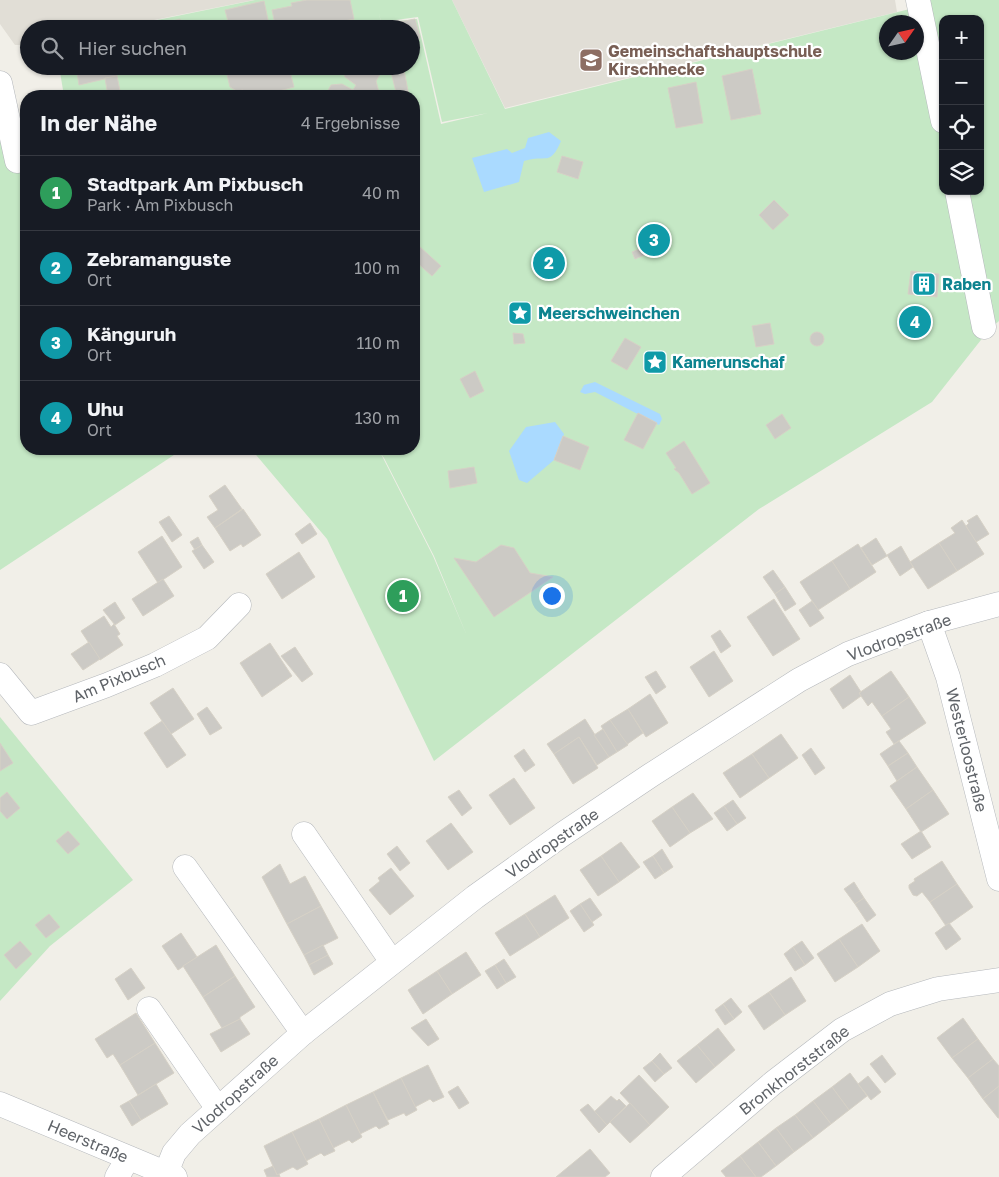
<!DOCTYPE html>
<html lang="de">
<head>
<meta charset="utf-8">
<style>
	body { margin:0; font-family:"Golos Text",sans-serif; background:#20242c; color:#f1f3f6 }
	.controls { position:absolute; right:15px; top:15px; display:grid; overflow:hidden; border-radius:10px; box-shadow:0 1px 4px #0004 }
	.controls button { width:45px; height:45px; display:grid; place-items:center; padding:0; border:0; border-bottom:1px solid #363941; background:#171b24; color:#f1f3f6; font:25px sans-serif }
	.compass { position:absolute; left:879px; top:15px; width:45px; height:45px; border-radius:50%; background:#171b24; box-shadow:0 1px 4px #0004; rotate:56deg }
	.you { position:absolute; left:551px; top:595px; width:18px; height:18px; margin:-12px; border:4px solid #fff; border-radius:50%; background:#1a73e8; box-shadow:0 0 0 8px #1a73e833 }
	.badge { display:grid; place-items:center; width:32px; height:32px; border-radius:50%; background:#db2777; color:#fff; font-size:16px; font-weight:700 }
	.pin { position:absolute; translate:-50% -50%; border:2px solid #fff; box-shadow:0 1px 5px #0006 }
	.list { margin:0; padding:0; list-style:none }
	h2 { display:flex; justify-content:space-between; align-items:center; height:65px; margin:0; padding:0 20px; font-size:21px }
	h2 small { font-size:16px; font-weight:400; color:#9ea1a6 }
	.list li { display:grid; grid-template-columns:32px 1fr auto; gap:15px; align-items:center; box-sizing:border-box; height:75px; padding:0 20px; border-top:1px solid #363941 }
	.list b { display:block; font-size:19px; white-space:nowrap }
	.list p { margin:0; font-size:16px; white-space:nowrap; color:#9ea1a6 }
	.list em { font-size:16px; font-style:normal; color:#9ea1a6 }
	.icon { flex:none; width:28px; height:28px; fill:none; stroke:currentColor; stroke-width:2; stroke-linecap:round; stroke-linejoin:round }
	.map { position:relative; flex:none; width:999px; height:1177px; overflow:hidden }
	.search { position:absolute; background:#171b24; box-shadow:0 1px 4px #0004; left:20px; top:20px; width:400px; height:55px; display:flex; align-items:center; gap:12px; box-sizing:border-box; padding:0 18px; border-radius:28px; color:#9ea1a6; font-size:19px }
	.panel { position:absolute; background:#171b24; box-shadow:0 1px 4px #0004; left:20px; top:90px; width:400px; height:365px; border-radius:20px }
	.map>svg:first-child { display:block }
</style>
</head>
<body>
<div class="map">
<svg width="999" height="1177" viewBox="0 0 999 1177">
	<rect width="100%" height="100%" fill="#f1efe8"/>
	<g fill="#e1ded6">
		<polygon points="0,0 254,0 109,29 29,29 29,45 15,45 0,24"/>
		<polygon points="452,0 895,0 897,12 505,108"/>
	</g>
	<g fill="#c5e8c5" fill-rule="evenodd">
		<path d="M255,0H452L505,109L926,5L925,0H999V321L988,331L932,402L759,509L434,761L327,539L251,449H414V96H64L59,66H411V29H113ZM379,13L381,22L418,17L442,122L488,113L441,124L417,19L381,23ZM943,19H980V191H943ZM886,22H916V52H886ZM381,454L384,458L434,556L467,636L433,556Z"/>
		<polygon points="0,108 26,169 26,449 183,449 0,570"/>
		<polygon points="0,717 133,880 50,946 0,1001"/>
	</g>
	<g fill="#aadaff">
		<path d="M549,132L561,141C550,167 546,154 524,161L519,182L484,192L472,158L507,149L512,153L525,148L528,138Z"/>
		<polygon points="595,382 660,414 662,419 659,425 595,392 585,394 580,392 584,385"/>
		<polygon points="555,422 564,434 554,460 527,483 519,480 509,451 526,427"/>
	</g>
	<g fill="#cccac5" stroke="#d6d1c6">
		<polygon points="307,0 350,0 354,19 306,29 276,29 272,10 292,6 291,3"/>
		<polygon points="264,1 270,29 241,29 239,23 229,25 225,10"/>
		<polygon points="180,19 183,29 146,29"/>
		<polygon points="415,19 420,37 411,54 411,29 364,29"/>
		<polygon points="76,66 115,66 117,76 79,85"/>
		<polygon points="225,66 296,66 289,68 294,87 279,91 276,94 269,96 265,96 262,91 248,94 243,90 237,91 230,87"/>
		<polygon points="352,66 382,66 383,69 376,81 380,96 325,96 331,85 342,84 353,90 356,85 345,77 343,68"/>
		<polygon points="399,67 404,70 409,96 397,96 391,72 394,68"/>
		<polygon points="752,69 761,114 731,120 722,76"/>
		<polygon points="117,76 121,96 108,96 105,78"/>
		<polygon points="696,82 703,123 676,128 668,88"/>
		<polygon points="562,156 583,162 578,179 557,172"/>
		<polygon points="774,200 789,215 773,230 759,215"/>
		<polygon points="419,246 441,266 432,276 414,260 414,252"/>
		<polygon points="646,246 649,253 635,259 632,252"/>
		<polygon points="911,271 939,274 937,297 908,294"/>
		<polygon points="905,307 932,316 925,337 898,328"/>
		<polygon points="770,323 774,344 756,347 752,326"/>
		<circle cx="817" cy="339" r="7"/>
		<polygon points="513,333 523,334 525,343 514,344"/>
		<polygon points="625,338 641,347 627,370 611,361"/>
		<polygon points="475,371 484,391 470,398 460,379"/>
		<polygon points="638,413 657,423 643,449 624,440"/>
		<polygon points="782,414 791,428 775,439 766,425"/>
		<polygon points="563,436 589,447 580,470 554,460"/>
		<polygon points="684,441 710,483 692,494 679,473 674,469 676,468 666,453"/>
		<polygon points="474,467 477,483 450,488 448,471"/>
		<polygon points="225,485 242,509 215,528 207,517 218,510 209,496"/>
		<polygon points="243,509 261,535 243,547 241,544 230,551 215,528"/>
		<polygon points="977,515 989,534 976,542 966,526 969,523 967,521"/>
		<polygon points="169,516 182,535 172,542 159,522"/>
		<polygon points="962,520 984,554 957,571 939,543 955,533 951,528"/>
		<polygon points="310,523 317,534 302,544 295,534"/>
		<polygon points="162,536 182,567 158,583 138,552"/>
		<polygon points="198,537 202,545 195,550 190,542"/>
		<polygon points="876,538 887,556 872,565 861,548"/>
		<polygon points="939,543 957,571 928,589 910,562"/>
		<polygon points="858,544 876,572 850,589 832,561"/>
		<polygon points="202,545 214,562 204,569 192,551"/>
		<polygon points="501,545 514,548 530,573 553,577 494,617 454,558 476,562"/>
		<polygon points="901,546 913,567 900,576 887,555"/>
		<polygon points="299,552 315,577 282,599 266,574"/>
		<polygon points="832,561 850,589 818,610 800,582"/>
		<polygon points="773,570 785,587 775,594 763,577"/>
		<polygon points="163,579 174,596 143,616 132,599"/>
		<polygon points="785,587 796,604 785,611 775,594"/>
		<polygon points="774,599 800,639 773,656 747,617"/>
		<polygon points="812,601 824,618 810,627 799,610"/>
		<polygon points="115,602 125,618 115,625 103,610"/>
		<polygon points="104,616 111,627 114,624 120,634 117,636 123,645 100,660 81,631"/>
		<polygon points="720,630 731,646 721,653 711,636"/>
		<polygon points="89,642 100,659 83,670 71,654"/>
		<polygon points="270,643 292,676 262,697 240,663"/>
		<polygon points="295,647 313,674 302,682 281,656"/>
		<polygon points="714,651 733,681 709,697 690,667"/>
		<polygon points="656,671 666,687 656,694 645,677"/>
		<polygon points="891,671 909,697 882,716 872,702 868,706 859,693"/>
		<polygon points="850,675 861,692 859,693 861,696 843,709 830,689"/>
		<polygon points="173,688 194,719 171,734 150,703"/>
		<polygon points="650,694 668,723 646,737 628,709"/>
		<polygon points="909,697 926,723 894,744 886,732 891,729 882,716"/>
		<polygon points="207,707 222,728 210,735 197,714"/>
		<polygon points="628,709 643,733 626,745 610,720"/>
		<polygon points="585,719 609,757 597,765 579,737 554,754 547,744"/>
		<polygon points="610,720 628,745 617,752 601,726"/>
		<polygon points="162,721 186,755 167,768 144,733"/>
		<polygon points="603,729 617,752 609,757 594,735"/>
		<polygon points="781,734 798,758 769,778 752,754"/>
		<polygon points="579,737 598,768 573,784 554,754"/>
		<polygon points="899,741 908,753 888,766 880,754"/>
		<polygon points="0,743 13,763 0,771"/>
		<polygon points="811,748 825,768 815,775 802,755"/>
		<polygon points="524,749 535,765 525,772 514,756"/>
		<polygon points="908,753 917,767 897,781 888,766"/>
		<polygon points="752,754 769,778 740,798 723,773"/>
		<polygon points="917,767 933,790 906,809 890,786"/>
		<polygon points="514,778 535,808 510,825 489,795"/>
		<polygon points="459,790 472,808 462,816 448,797"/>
		<polygon points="933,790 949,814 921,832 906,809"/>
		<polygon points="7,792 20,808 7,819 0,811 0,798"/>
		<polygon points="693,793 713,819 690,833 672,807"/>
		<polygon points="733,800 746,818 737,824 724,806"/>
		<polygon points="724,806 737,824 727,831 714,813"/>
		<polygon points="672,807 690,833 670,847 652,821"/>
		<polygon points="451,823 473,852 448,870 426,841"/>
		<polygon points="68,831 80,844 68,854 56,841"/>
		<polygon points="921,831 931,847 912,859 901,844"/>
		<polygon points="621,842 640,867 619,882 601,856"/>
		<polygon points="397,846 410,863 400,871 387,854"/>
		<polygon points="662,849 673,867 664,873 653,856"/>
		<polygon points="601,856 619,882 598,896 580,870"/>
		<polygon points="653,856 664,873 655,879 643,862"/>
		<polygon points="942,861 957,884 930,902 922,892 917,896 913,895 909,888 909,885 915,881 914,879"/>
		<polygon points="280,864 290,884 305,876 321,906 287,924 262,877"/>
		<polygon points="391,868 414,896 390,915 369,890 380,881 378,878"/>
		<polygon points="854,882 864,898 855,904 844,889"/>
		<polygon points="957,884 973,907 946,926 930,902"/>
		<polygon points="555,895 569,918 540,937 525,914"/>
		<polygon points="590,898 602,915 592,922 580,904"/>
		<polygon points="864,898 876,915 867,922 855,904"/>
		<polygon points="580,904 594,925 584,932 570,911"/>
		<polygon points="321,906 338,938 304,955 287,924"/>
		<polygon points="49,914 60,927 46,938 35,925"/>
		<polygon points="525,914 540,937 510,956 495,933"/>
		<polygon points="949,923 961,939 946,950 935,933"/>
		<polygon points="862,924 880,951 858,967 839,939"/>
		<polygon points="181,933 197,957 178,970 162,946"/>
		<polygon points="839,939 858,967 835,982 817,954"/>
		<polygon points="20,941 32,954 16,969 4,955"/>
		<polygon points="802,941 814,958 805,965 793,947"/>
		<polygon points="216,945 235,976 203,997 183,966"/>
		<polygon points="323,945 328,955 309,965 304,955"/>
		<polygon points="793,947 805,965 795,971 784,954"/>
		<polygon points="466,952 481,975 452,994 437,971"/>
		<polygon points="328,955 333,964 314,975 309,965"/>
		<polygon points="504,959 516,977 506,983 495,965"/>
		<polygon points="495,965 506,983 497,989 485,971"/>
		<polygon points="131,968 145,988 128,1000 115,979"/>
		<polygon points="437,971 452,994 423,1014 408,990"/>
		<polygon points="235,976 255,1007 240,1017 240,1019 222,1028 203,997"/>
		<polygon points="791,977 806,1001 785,1015 769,992"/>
		<polygon points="769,992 785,1015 764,1030 748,1006"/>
		<polygon points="731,998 742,1012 734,1019 723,1004"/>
		<polygon points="723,1004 734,1019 725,1025 715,1010"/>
		<polygon points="136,1013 155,1043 120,1065 113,1054 107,1058 95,1039"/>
		<polygon points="963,1018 978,1039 952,1058 937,1038"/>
		<polygon points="240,1019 250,1034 221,1052 210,1034"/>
		<polygon points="426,1019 439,1039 428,1046 411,1028"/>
		<polygon points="718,1028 735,1050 715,1067 697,1045"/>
		<polygon points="978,1039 993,1059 968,1078 952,1058"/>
		<polygon points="155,1043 174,1073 138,1095 120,1065"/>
		<polygon points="697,1045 715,1067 696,1083 677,1061"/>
		<polygon points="660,1053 672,1068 664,1074 652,1061"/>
		<polygon points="882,1055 896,1074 885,1083 870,1064"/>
		<polygon points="993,1059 999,1066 999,1086 983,1099 968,1078"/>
		<polygon points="652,1061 664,1074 655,1082 643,1068"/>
		<polygon points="428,1065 444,1097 433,1102 430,1099 415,1107 401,1078"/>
		<polygon points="850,1073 867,1096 849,1110 832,1087"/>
		<polygon points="639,1075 669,1107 650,1125 620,1093"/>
		<polygon points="868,1076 881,1092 871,1100 858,1084"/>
		<polygon points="401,1078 417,1110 406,1116 404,1113 388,1120 373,1092"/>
		<polygon points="156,1084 168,1104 141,1120 129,1101"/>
		<polygon points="458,1086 469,1103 459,1109 448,1092"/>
		<polygon points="999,1086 999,1118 998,1118 983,1099"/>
		<polygon points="832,1087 849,1110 831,1124 813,1101"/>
		<polygon points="373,1092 389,1124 379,1129 376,1126 360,1134 346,1105"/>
		<polygon points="611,1096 617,1101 619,1099 626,1106 607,1125 594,1112"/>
		<polygon points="129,1101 141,1120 132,1126 120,1106"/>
		<polygon points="813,1101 831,1124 813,1138 795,1115"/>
		<polygon points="630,1103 650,1125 630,1143 610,1122"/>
		<polygon points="588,1104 607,1125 599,1133 580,1110"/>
		<polygon points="346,1105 362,1137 352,1143 349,1140 333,1148 319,1119"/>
		<polygon points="795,1115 813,1138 794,1152 776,1128"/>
		<polygon points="319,1119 335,1151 324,1156 321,1153 306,1161 292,1132"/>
		<polygon points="776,1128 794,1152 776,1166 758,1142"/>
		<polygon points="292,1132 308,1164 297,1170 293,1167 277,1175 264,1146"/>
		<polygon points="758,1142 776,1166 761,1177 756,1177 740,1156"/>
		<polygon points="590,1149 610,1173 605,1177 556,1177"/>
		<polygon points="740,1156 756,1177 726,1177 721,1171"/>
		<polygon points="273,1166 277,1175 279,1174 280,1177 267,1177 264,1170"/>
	</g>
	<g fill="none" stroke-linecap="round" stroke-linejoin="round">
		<g stroke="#b5b8bc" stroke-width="25">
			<g id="minor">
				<polyline points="918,0 943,121"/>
				<polyline points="0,83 17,161"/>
				<polyline points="957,191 984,327"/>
				<polyline points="929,623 948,677 999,879"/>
				<polyline points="0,675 31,713 107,685 155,665 207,638 239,605"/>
				<polyline points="304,834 392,962"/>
				<polyline points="185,867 303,1033"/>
				<polyline points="149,1009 218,1109"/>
				<polyline points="0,1104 175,1177"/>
				<polyline points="166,1173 174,1153 190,1134 303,1033 475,897 563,834 651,775 799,680 848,654 929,623 999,604"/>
				<polyline points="117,1177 128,1158"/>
				<polyline points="663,1177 773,1083 842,1030 890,1004 938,989 999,980"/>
			</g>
		</g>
		<use href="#minor" stroke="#fff" stroke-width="24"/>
	</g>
	<defs>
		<g id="school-square" transform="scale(1.25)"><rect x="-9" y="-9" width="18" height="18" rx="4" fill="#8d6e63" stroke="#fff"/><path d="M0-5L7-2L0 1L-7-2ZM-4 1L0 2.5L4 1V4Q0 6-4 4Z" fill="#fff"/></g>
		<g id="building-square" transform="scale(1.25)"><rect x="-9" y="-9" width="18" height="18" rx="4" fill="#0f9aa8" stroke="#fff"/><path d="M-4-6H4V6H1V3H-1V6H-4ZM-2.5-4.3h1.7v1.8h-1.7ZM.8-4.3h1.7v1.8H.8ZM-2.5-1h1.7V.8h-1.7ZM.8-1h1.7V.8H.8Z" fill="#fff"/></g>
		<g id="sight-square" transform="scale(1.25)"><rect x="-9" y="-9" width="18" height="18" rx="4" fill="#0f9aa8" stroke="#fff"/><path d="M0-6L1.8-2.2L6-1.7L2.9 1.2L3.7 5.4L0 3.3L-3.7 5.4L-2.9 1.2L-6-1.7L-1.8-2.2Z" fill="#fff"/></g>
	</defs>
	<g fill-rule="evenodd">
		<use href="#school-square" x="591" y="60"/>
		<use href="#building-square" x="924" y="284"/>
		<use href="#sight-square" x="520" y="313"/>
		<use href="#sight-square" x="655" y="362"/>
	</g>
	<g text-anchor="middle" stroke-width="4.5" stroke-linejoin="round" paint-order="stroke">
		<g font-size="16" font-weight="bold" fill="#785e54" stroke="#fff" text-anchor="start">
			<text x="608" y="57">Gemeinschaftshauptschule<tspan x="608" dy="18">Kirschhecke</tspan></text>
		</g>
		<g font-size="16" font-weight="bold" fill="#0d838f" stroke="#fff" text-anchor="start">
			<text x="942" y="290">Raben</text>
			<text x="538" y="319">Meerschweinchen</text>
			<text x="672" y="368">Kamerunschaf</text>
		</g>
		<g font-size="16" fill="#5f6368" stroke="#fff">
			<text transform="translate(899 637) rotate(-20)" y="6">Vlodropstraße</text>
			<text transform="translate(119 678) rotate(-23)" y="6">Am Pixbusch</text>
			<text transform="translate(967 750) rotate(76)" y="6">Westerloostraße</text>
			<text transform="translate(552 843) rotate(-35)" y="6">Vlodropstraße</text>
			<text transform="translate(794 1070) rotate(-38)" y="6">Bronkhorststraße</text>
			<text transform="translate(235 1094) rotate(-42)" y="6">Vlodropstraße</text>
			<text transform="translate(88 1141) rotate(23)" y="6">Heerstraße</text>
		</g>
	</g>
</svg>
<div class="controls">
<button>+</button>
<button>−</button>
<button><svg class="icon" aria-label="locate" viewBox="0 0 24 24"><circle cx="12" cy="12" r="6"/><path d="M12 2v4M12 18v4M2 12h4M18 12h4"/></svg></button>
<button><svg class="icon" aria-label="layers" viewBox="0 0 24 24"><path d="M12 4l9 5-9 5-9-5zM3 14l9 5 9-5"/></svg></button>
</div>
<svg class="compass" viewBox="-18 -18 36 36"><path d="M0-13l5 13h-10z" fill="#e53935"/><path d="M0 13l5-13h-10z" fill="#9ea1a6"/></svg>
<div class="you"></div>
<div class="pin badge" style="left:403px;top:596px;background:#2e9e5b">1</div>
<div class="pin badge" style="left:549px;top:263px;background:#0f9aa8">2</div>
<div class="pin badge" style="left:654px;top:240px;background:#0f9aa8">3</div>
<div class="pin badge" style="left:915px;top:322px;background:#0f9aa8">4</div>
<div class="search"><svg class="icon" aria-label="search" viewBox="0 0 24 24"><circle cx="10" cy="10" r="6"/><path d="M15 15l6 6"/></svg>Hier suchen</div>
<section class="panel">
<h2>In der Nähe<small>4 Ergebnisse</small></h2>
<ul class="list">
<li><span class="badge" style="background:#2e9e5b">1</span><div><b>Stadtpark Am Pixbusch</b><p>Park · Am Pixbusch</p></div><em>40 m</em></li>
<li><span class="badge" style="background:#0f9aa8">2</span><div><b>Zebramanguste</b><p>Ort</p></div><em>100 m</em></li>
<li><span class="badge" style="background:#0f9aa8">3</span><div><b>Känguruh</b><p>Ort</p></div><em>110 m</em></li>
<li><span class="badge" style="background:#0f9aa8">4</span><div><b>Uhu</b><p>Ort</p></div><em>130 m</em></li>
</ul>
</section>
</div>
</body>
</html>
